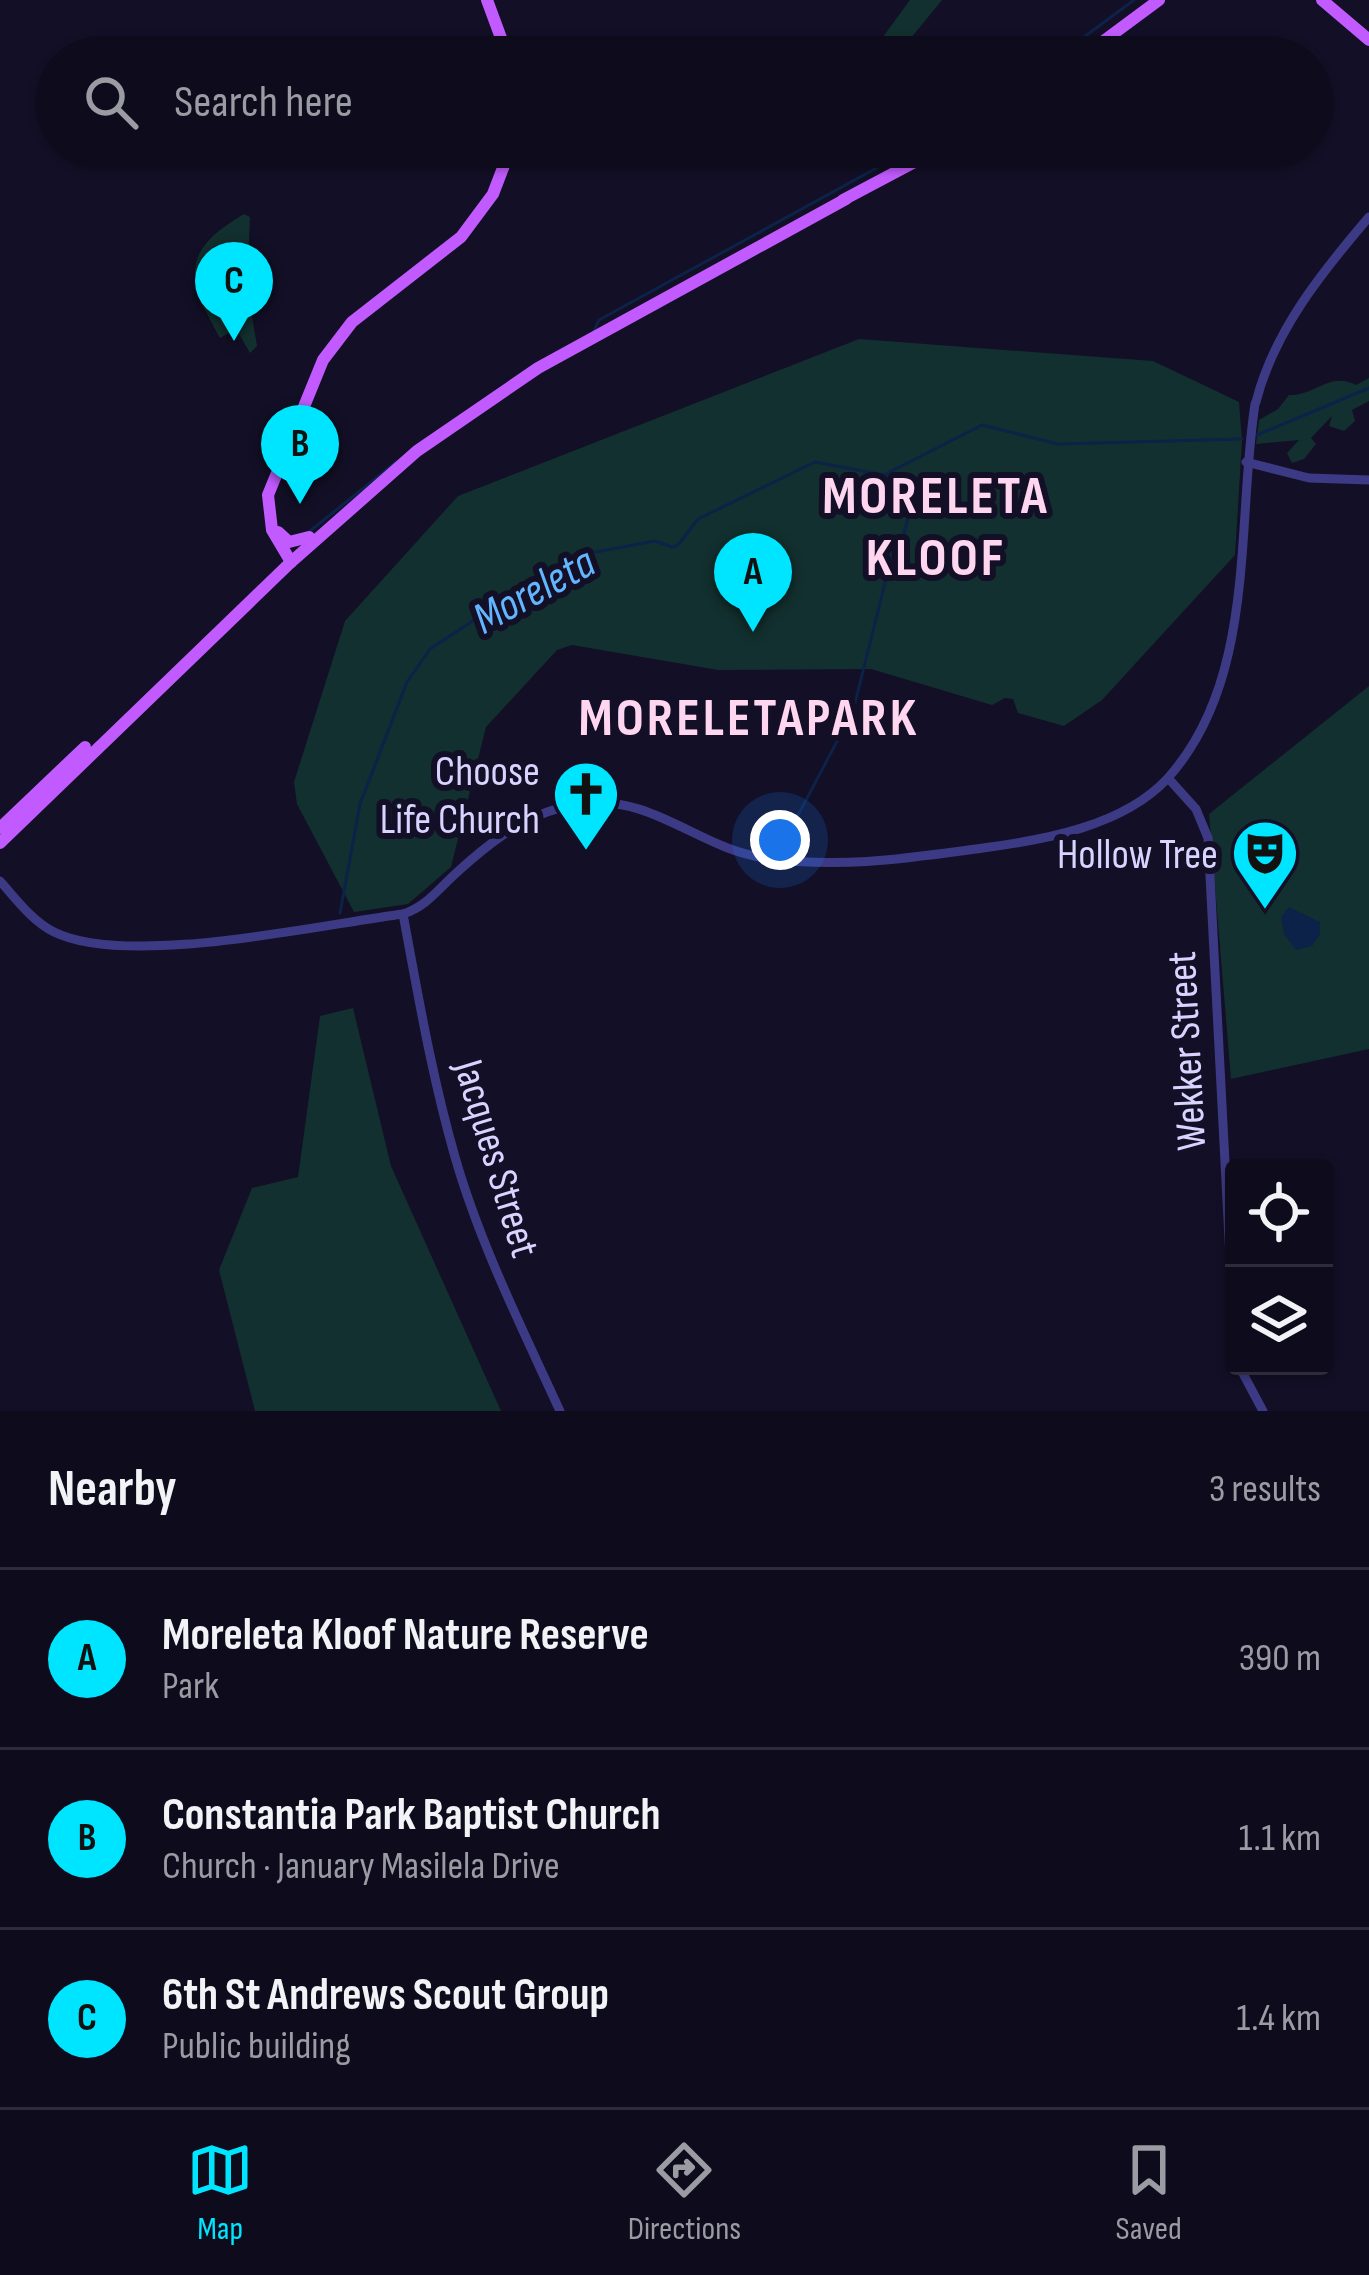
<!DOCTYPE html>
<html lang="en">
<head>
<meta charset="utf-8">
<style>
	body { margin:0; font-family:"Sofia Sans Condensed",sans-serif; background:#171425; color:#f1f3f6 }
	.controls { position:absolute; right:36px; bottom:36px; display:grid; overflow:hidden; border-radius:12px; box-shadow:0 3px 9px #0004 }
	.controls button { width:108px; height:108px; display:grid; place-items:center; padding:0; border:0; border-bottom:3px solid #2e2b3b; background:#0e0b1c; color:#f1f3f6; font:60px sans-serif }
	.you { position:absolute; left:780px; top:840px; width:42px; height:42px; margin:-30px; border:9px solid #fff; border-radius:50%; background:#1a73e8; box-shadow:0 0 0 18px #1a73e833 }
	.badge { display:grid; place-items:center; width:78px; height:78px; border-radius:50%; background:#00e5ff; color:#111; font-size:39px; font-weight:700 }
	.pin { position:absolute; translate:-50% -99px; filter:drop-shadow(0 3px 6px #0008) }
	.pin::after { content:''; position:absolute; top:63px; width:42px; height:36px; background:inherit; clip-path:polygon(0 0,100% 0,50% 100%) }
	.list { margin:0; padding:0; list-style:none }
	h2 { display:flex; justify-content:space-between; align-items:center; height:156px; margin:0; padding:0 48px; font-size:51px }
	h2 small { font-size:39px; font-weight:400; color:#9b9ba3 }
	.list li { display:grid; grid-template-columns:78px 1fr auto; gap:36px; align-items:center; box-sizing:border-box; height:180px; padding:0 48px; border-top:3px solid #2e2b3b }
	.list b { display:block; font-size:45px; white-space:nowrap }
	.list p { margin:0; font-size:39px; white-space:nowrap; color:#9b9ba3 }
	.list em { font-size:39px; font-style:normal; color:#9b9ba3 }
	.icon { flex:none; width:66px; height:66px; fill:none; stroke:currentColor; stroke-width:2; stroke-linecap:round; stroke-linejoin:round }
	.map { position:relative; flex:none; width:1369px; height:1411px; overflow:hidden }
	.search { position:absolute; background:#0e0b1c; box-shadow:0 3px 9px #0004; left:36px; right:36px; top:36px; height:132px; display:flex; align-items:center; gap:30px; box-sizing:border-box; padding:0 42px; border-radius:66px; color:#9b9ba3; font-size:45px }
	.sheet { height:696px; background:#0e0b1c }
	nav { display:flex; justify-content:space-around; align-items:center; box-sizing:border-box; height:168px; border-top:3px solid #2e2b3b; background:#0e0b1c; font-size:33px; color:#9b9ba3 }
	nav a { display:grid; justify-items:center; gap:6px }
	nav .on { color:#00e5ff }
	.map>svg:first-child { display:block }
</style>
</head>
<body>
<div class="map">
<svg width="1369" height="1411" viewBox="0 0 1369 1411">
	<rect width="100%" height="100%" fill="#130f26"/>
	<g fill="#12302f">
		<polygon points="910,0 942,0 897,55 890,57 878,50 877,45"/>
		<path d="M244,214L250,217L247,286L257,346L250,353L236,329L220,338C187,278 179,252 244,214Z"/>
		<polygon points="859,339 1153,361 1239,402 1242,441 1235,555 1102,700 1064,726 1018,713 1013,699 1005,698 992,705 871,669 718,670 572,645 557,650 486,727 451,867 408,904 354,912 297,804 294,782 345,621 458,496"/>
		<path d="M1369,378V401L1352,410L1355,421L1344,431L1329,426L1332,416L1311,438L1316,444L1304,459L1292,463L1287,453L1299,440L1256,444L1259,420L1278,409L1289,395C1315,396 1330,371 1356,385Z"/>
		<polygon points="1369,686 1369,1049 1231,1079 1209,814"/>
		<polygon points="353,1008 391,1166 501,1411 255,1411 219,1270 252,1188 298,1177 320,1016"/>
	</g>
	<polygon fill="#0c2248" points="1289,907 1320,922 1320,934 1312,946 1296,950 1284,934 1281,917"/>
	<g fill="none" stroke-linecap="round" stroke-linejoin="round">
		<g stroke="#0c2248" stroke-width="3">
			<polyline points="1057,57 1134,0"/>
			<polyline points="594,331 599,320 915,147"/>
			<polyline points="1257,435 1369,388"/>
			<polyline points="310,531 396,462"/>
			<polyline points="782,859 794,823 853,711 893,551 904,533 913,499 885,476"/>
			<polyline points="340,913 360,804 407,682 430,649 543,575 585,554 655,541 672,547 678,545 698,519 815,462 884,475 982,425 1058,444 1242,439"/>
		</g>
		<g stroke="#3d3a85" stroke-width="9">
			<path d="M1256,402C1274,331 1322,272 1369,217"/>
			<polyline points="1246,462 1309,478 1369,480"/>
			<polyline points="1168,778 1196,809 1208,838 1234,1334"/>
			<path d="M0,881C16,899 32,921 54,932C127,968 318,925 403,914C425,907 437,891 453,876C492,840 531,809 586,803C654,796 702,850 766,858C841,869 909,858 983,848C1044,840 1123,826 1167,779C1257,680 1236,526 1255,404"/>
			<path d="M403,914C418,995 432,1077 455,1157C480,1244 522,1328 560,1411"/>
			<polyline points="1239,1366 1263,1411"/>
		</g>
		<g stroke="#c25bff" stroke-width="12">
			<polyline points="487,0 508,57"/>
			<polyline points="1322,0 1369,40"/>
			<polyline points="1082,57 1159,0"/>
			<polyline points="843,200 943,147"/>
			<polyline points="278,532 289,542 309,537"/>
			<polyline points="291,562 272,530 268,495 323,360 352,322 461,237 493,194 511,147"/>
			<polyline points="0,828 85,747"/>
			<polyline points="0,843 290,563 417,451 538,368 846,199"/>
		</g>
	</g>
	<defs>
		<g id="church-pin" transform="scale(3.45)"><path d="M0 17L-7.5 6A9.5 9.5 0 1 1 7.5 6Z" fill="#00e5ff" stroke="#130f26"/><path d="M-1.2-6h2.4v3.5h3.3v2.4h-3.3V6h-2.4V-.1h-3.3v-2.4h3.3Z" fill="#111"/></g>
		<g id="theatre-pin" transform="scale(3.45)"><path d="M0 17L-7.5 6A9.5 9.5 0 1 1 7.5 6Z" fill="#00e5ff" stroke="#130f26"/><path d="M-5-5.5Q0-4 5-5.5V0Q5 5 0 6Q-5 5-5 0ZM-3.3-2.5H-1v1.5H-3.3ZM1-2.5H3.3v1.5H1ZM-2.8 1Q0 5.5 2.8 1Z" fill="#111"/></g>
	</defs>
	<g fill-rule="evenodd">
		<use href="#church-pin" x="586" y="794"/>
		<use href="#theatre-pin" x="1265" y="853"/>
	</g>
	<g text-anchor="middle" stroke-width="12" stroke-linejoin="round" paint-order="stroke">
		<g font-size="42" fill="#d9d4ff" stroke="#130f26" text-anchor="end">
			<text x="540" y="785">Choose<tspan x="540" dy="48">Life Church</tspan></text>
			<text x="1218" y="868">Hollow Tree</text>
		</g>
		<g font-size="42" fill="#d9d4ff" stroke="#130f26">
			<text transform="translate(1185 1051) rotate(-93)" y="15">Wekker Street</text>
			<text transform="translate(498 1158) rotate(73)" y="15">Jacques Street</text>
		</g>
		<g font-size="45" font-style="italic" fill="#62b6ff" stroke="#130f26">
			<text transform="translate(533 589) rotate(-29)" y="16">Moreleta</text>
		</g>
		<g font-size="54" font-weight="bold" letter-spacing="3" fill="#ffd6f0" stroke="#130f26">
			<text x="936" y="513">MORELETA<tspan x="936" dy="62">KLOOF</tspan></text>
			<text x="749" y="735">MORELETAPARK</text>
		</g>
	</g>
</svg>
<div class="controls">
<button><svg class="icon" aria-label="locate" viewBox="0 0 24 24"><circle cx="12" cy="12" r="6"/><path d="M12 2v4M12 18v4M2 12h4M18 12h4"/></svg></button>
<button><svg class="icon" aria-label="layers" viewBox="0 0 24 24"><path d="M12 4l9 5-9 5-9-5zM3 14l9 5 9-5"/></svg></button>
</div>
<div class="you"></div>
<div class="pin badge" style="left:753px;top:632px">A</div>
<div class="pin badge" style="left:300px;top:504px">B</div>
<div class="pin badge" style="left:234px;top:341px">C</div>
<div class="search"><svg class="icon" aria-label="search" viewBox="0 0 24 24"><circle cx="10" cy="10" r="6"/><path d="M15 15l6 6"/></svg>Search here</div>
</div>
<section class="sheet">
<h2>Nearby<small>3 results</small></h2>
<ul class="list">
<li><span class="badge">A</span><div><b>Moreleta Kloof Nature Reserve</b><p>Park</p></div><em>390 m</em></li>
<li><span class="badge">B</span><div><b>Constantia Park Baptist Church</b><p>Church · January Masilela Drive</p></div><em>1.1 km</em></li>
<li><span class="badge">C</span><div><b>6th St Andrews Scout Group</b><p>Public building</p></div><em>1.4 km</em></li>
</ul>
</section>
<nav>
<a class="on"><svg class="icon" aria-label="map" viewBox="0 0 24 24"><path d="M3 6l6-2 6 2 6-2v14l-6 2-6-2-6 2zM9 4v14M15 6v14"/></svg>Map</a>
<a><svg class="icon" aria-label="directions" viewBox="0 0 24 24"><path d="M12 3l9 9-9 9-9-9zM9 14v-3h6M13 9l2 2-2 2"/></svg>Directions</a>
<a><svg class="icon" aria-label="saved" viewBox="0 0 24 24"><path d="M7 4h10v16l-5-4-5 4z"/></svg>Saved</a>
</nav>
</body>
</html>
